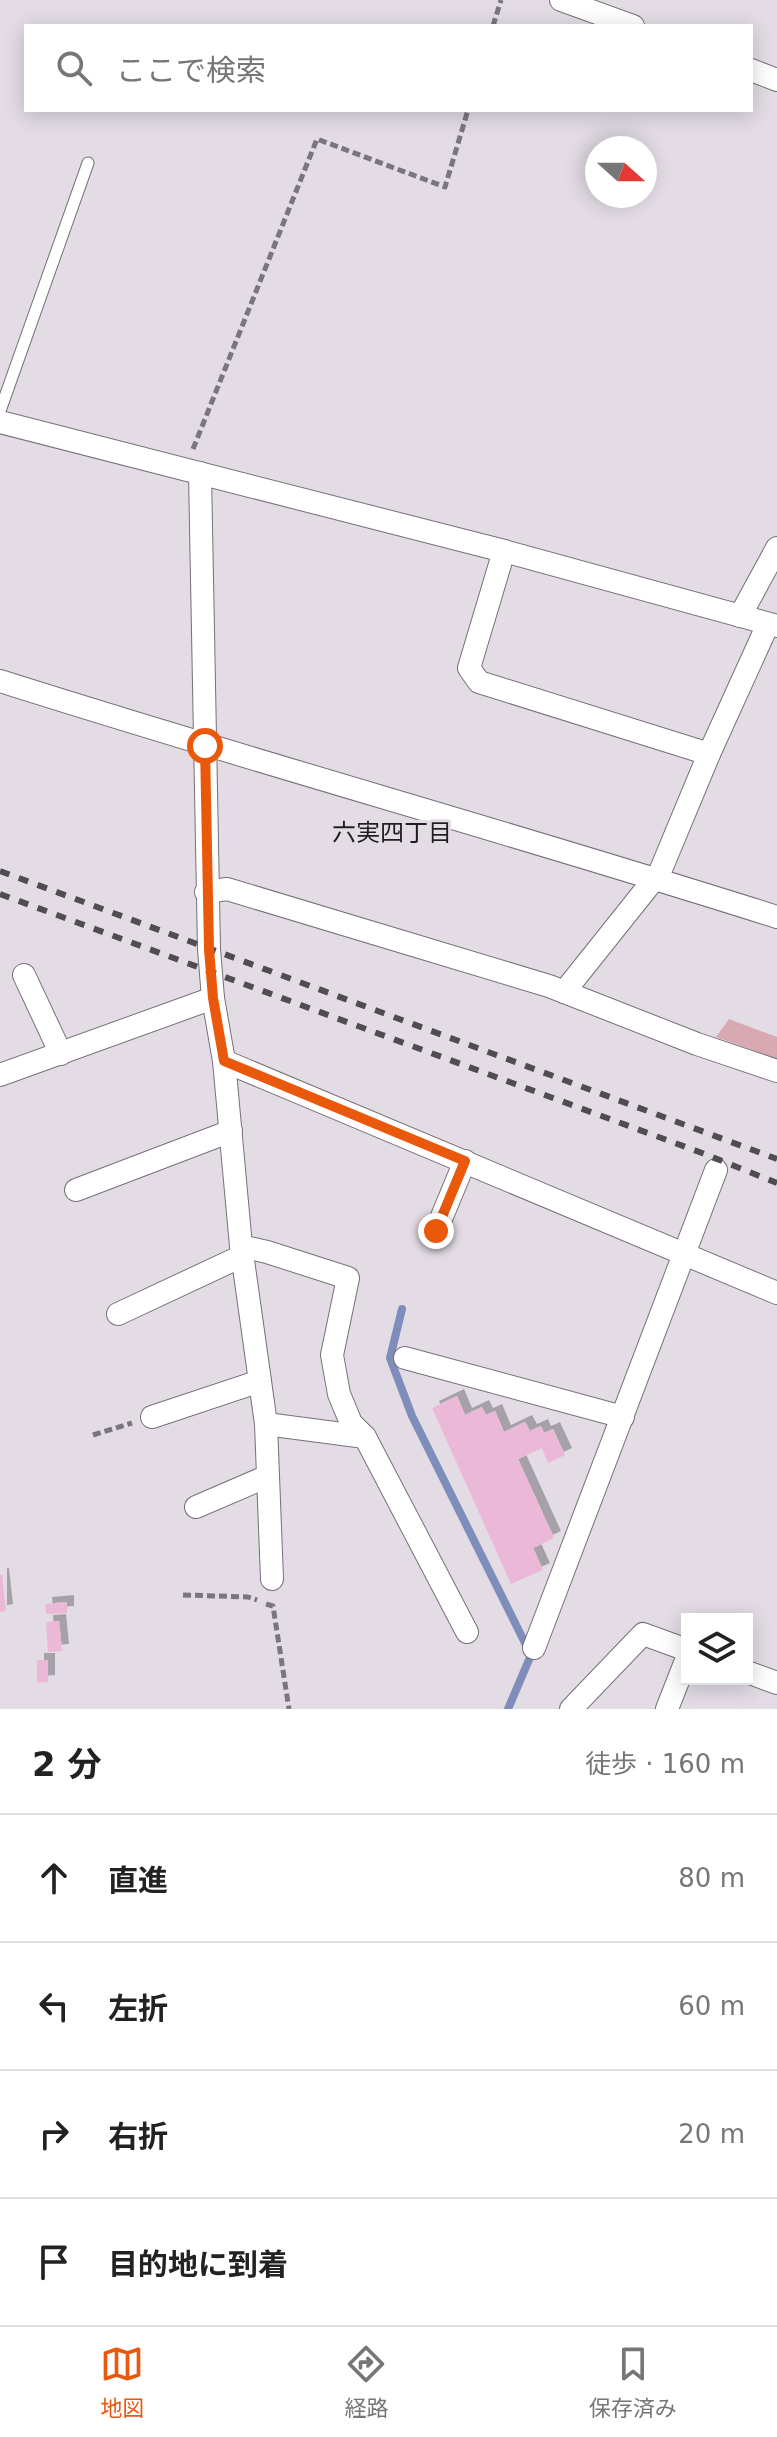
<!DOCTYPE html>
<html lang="ja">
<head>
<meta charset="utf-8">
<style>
	body { margin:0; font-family:"DejaVu Sans","Noto Sans JP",sans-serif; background:#f2f2f2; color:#222 }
	.controls { position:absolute; right:24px; bottom:24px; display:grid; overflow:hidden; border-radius:0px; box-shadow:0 4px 20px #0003 }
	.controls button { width:72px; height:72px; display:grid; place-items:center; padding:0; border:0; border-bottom:2px solid #e0e0e0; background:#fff; color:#222; font:40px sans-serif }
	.compass { position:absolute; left:585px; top:136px; width:72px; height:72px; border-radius:50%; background:#fff; box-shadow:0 4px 20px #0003; rotate:111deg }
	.stop { position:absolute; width:24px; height:24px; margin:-18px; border:6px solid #ea580c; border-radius:50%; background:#fff }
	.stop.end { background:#ea580c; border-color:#fff; box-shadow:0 2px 8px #0008 }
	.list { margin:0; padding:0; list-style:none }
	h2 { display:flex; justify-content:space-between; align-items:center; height:104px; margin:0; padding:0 32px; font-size:34px }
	h2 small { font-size:26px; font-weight:400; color:#767676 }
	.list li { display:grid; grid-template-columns:52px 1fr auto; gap:24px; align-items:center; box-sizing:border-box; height:128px; padding:0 32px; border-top:2px solid #e0e0e0 }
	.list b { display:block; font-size:30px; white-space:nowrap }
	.list em { font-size:26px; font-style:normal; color:#767676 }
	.icon { flex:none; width:44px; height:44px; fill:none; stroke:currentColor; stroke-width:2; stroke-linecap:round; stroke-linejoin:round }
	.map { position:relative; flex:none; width:777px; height:1709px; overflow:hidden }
	.search { position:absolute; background:#fff; box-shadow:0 4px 20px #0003; left:24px; right:24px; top:24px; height:88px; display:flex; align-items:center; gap:20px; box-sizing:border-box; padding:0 28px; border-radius:0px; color:#767676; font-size:30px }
	.sheet { height:616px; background:#fff }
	nav { display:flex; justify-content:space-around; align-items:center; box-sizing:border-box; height:112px; border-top:2px solid #e0e0e0; background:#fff; font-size:22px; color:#767676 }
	nav a { display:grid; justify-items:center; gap:4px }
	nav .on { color:#ea580c }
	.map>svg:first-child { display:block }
</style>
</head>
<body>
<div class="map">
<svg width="777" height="1709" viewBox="0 0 777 1709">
	<defs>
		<filter id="shadow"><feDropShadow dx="7" dy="-7" stdDeviation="0" flood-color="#0004"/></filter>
	</defs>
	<rect width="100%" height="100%" fill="#e3dce5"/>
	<polygon fill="#d8a9b2" points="729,1019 777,1037 777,1059 716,1037"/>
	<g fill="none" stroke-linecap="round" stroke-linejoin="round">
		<polyline stroke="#7f8dba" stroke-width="8" points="402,1309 390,1358 412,1416 531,1655 508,1709"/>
	</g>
	<g fill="#ebb9d7" filter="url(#shadow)">
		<polygon points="457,1396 465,1415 482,1407 486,1415 495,1411 504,1432 525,1422 530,1431 541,1426 544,1433 553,1429 565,1455 548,1463 542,1448 518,1459 554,1538 533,1548 543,1570 511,1584 432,1408"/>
		<polygon points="0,1575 2,1575 6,1611 0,1612"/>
		<polygon points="67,1602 67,1613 46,1614 45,1604"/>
		<polygon points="59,1621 62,1651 48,1652 46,1622"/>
		<polygon points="37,1660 48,1660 48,1682 37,1683"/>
	</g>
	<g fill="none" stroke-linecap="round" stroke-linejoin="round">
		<g stroke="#767078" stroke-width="13">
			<polyline id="service" points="0,411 88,163"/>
		</g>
		<g stroke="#767078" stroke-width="24">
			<g id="minor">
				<polyline points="561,0 633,26"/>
				<polyline points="751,70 777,80"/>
				<polyline points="0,422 504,551 777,626"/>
				<polyline points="200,473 209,949 213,998 224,1061 241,1246 266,1424 272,1579"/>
				<polyline points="504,551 469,668 479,682 709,754"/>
				<polyline points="740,616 777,548"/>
				<path d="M0,681C258,763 519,835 777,917"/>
				<polyline points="657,879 709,754 768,624"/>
				<polyline points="206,892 227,889 549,986 697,1044 777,1071"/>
				<polyline points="24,975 61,1054"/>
				<polyline points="564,992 655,878"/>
				<polyline points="224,1061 777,1293"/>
				<polyline points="0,1075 213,998"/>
				<polyline points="76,1190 231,1131"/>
				<polyline points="436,1231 465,1161"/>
				<polyline points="241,1246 267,1252 348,1278 332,1355 339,1394 351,1423 365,1437 467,1632"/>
				<polyline points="118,1314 242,1256"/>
				<polyline points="405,1358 623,1417"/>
				<polyline points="152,1417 260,1381"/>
				<polyline points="266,1424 365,1437"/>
				<polyline points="196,1507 268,1476"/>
				<polyline points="534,1648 716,1170"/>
				<polyline points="747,1672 777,1683"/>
				<polyline points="571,1709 643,1634 687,1650"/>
				<polyline points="667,1709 687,1658"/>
			</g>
		</g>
		<g stroke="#7b767d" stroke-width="5" stroke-dasharray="8 4" stroke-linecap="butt">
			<polyline points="493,26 501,0"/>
			<polyline points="193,449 317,139 445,187 468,110"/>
			<polyline points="93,1435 132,1423"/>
			<polyline points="183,1595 248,1597 257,1600"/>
			<polyline points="266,1604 273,1606 289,1709"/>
		</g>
		<use href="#service" stroke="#fff" stroke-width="11"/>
		<use href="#minor" stroke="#fff" stroke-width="22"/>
		<g stroke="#504c51" stroke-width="6" stroke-dasharray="10 10" stroke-linecap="butt">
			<polyline points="0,871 777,1159"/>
			<polyline points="0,894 702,1153 777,1183"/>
		</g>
	</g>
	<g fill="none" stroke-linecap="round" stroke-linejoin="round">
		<polyline stroke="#ea580c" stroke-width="10" points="205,746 209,949 213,998 224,1061 465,1161 436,1231"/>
	</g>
	<g text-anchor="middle" stroke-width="6" stroke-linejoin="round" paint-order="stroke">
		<g font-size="24" fill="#211e22" stroke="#e3dce5">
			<text x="392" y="841">六実四丁目</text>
		</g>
	</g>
</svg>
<div class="controls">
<button><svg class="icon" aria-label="layers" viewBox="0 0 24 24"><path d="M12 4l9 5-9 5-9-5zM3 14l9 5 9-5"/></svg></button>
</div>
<svg class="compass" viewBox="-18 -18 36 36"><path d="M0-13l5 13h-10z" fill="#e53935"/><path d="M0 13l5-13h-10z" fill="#767676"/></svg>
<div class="stop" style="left:205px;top:746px"></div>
<div class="stop end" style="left:436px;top:1231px"></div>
<div class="search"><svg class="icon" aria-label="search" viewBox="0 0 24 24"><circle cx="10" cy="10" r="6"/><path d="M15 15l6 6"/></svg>ここで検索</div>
</div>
<section class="sheet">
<h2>2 分<small>徒歩 · 160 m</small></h2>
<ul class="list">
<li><svg class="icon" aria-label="ahead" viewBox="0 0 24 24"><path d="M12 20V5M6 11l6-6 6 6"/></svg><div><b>直進</b></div><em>80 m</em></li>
<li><svg class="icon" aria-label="left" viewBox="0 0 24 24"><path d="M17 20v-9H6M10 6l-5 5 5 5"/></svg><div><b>左折</b></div><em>60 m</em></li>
<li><svg class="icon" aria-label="right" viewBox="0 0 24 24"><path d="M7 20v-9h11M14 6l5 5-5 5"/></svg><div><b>右折</b></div><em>20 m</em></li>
<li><svg class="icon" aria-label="arrive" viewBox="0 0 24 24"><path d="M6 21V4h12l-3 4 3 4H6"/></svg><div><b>目的地に到着</b></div></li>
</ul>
</section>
<nav>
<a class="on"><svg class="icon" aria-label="map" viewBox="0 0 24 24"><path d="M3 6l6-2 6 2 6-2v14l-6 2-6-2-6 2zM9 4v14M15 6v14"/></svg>地図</a>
<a><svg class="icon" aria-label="directions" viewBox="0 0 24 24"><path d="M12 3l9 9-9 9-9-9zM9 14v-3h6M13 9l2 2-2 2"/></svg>経路</a>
<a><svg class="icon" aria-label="saved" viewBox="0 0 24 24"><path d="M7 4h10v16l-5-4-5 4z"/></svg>保存済み</a>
</nav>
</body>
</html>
